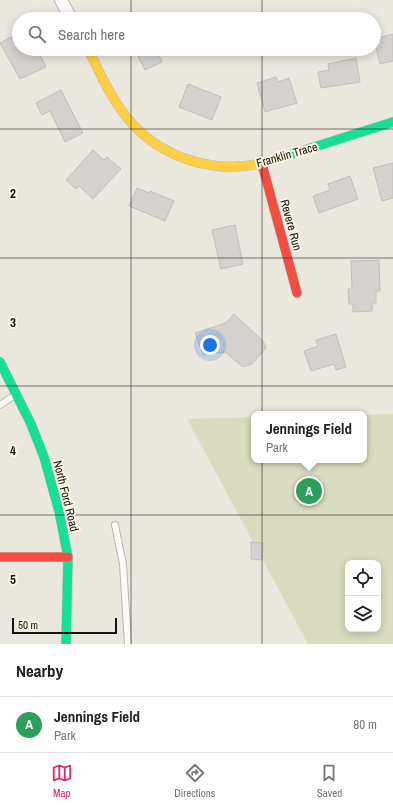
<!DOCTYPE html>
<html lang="en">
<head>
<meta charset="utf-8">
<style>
	body { margin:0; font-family:"Archivo Narrow",sans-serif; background:#f2f2f2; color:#222 }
	.controls { position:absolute; right:12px; bottom:12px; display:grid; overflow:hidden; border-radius:8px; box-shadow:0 2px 10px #0003 }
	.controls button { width:36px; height:36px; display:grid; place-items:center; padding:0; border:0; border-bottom:1px solid #e0e0e0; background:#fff; color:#222; font:20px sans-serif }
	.scale { position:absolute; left:12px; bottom:10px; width:105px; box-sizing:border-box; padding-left:4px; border:2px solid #15130d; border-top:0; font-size:11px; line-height:14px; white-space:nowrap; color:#15130d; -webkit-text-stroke:3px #fef6e5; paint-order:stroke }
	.you { position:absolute; left:210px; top:345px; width:14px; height:14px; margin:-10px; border:3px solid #fff; border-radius:50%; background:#1a73e8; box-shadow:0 0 0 6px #1a73e833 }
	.badge { display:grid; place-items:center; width:26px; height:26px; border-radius:50%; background:#db2777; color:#fff; font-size:13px; font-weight:700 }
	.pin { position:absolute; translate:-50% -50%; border:2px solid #fff; box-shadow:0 1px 4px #0006 }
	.popup { position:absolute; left:251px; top:411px; width:116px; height:52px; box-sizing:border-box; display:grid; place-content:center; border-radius:8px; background:#fff; filter:drop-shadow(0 1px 3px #0005); font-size:13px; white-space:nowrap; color:#767676 }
	.popup b { font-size:15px; color:#222 }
	.popup::after { content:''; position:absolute; left:50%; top:100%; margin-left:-8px; border:8px solid transparent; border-top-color:#fff }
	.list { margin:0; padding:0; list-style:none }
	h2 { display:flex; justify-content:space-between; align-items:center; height:52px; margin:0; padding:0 16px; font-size:17px }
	h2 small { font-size:13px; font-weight:400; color:#767676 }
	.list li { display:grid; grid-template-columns:26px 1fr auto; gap:12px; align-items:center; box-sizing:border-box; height:56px; padding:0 16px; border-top:1px solid #e0e0e0 }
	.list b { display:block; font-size:15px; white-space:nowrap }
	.list p { margin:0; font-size:13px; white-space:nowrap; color:#767676 }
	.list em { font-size:13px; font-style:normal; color:#767676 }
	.icon { flex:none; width:22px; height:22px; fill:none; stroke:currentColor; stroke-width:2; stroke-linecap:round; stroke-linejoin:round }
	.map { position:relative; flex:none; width:393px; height:644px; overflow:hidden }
	.search { position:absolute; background:#fff; box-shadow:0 2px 10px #0003; left:12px; right:12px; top:12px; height:44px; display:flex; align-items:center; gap:10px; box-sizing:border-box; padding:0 14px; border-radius:22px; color:#767676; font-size:15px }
	.sheet { height:108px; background:#fff }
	nav { display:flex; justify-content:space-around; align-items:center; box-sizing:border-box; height:56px; border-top:1px solid #e0e0e0; background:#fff; font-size:11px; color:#767676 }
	nav a { display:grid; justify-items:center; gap:2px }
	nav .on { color:#db2777 }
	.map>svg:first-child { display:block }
</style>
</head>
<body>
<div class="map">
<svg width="393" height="644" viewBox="0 0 393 644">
	<rect width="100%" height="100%" fill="#eae7de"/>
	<path fill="#dadcbf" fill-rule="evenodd" d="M393,414V644H308L187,419L254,417V460H364V415ZM348,563H378V629H348Z"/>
	<g fill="#d5d1cf" stroke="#c2bebc">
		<polygon points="19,33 19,49 37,49 46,67 20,79 0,43"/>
		<polygon points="393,34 393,61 380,64 374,39"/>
		<polygon points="139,49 156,49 162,62 145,70 138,56 141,54"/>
		<polygon points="356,58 360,82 321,88 318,72 329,70 328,64"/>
		<polygon points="276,77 278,82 289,78 297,103 265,112 257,83"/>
		<polygon points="188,84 221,97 212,120 179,107"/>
		<polygon points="61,90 83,133 65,142 50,111 42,115 36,103"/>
		<polygon points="93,150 104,160 107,157 121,169 93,199 79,186 76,189 66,180"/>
		<polygon points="393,163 393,198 382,201 373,168"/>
		<polygon points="350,176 358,199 319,213 313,196 330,190 328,184"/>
		<polygon points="137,188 149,193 150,191 174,201 165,221 129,206"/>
		<polygon points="235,225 243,264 221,269 212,230"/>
		<polygon points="379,260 380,291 376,291 376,303 372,303 372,311 353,312 353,304 349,304 348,289 352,289 351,261"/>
		<polygon points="234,314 263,341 266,348 252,364 243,367 225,352 203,355 195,333 226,323"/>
		<polygon points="336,334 346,367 336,370 334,364 311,371 304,351 318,346 316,340"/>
		<polygon points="251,542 263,543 262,560 251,559"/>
	</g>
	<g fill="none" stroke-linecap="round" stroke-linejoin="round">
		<g stroke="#bbb8b1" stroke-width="8">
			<g id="lane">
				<polyline points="0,405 15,395"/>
				<polyline points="115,525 123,564 128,644"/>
			</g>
		</g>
		<g stroke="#bbb8b1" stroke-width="14">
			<polyline id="street" points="61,0 71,19"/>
		</g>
		<g stroke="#bbb8b1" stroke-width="10">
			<g id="fast">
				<polyline points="267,162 393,122"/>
				<polyline points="0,362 31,424 44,457 59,511 68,557 66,644"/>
			</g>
		</g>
		<g stroke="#bbb8b1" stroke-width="10">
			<path id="slow" d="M88,49C100,73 111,99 129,120C163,160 217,175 267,162"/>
		</g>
		<g stroke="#bbb8b1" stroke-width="10">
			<g id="jam">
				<polyline points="262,164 297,293"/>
				<polyline points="0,557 68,557"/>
			</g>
		</g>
		<use href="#lane" stroke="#fcfbfa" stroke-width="6"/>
		<use href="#street" stroke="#fcfbfa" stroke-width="12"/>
		<use href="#fast" stroke="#16e098" stroke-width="9"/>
		<use href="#slow" stroke="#ffcf43" stroke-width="9"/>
		<use href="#jam" stroke="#f24e42" stroke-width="9"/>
	</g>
	<path fill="none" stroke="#15130d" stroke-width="1" stroke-opacity="0.55" d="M131,0V19M262,0V19M131,49V644M262,49V644M0,129H393M0,258H393M0,386H393M0,515H393"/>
	<g text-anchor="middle" stroke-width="4" stroke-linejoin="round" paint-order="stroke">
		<g font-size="12" fill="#15130d" stroke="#fef6e5">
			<text transform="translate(287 155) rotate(-16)" y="4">Franklin Trace</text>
			<text transform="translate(291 225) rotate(75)" y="4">Revere Run</text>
			<text transform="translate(66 496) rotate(76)" y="4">North Ford Road</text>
		</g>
	</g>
	<g font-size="13" text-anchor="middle" font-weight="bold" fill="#15130d" stroke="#fef6e5" stroke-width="4" stroke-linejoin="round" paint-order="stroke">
		<text x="13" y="198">2</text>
		<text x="13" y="327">3</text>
		<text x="13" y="455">4</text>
		<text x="13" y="584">5</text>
	</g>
</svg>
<div class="controls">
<button><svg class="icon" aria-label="locate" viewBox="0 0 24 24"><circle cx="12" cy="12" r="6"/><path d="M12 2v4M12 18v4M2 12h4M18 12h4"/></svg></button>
<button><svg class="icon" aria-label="layers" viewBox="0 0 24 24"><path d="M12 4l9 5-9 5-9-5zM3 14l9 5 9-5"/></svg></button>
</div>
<div class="scale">50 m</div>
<div class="you"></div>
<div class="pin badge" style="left:309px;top:491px;background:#2e9e5b">A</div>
<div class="popup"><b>Jennings Field</b>Park</div>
<div class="search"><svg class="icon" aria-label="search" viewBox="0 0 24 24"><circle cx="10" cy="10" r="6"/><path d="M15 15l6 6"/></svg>Search here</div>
</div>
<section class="sheet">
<h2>Nearby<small></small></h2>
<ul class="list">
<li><span class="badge" style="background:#2e9e5b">A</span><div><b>Jennings Field</b><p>Park</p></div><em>80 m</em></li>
</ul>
</section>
<nav>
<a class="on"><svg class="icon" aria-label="map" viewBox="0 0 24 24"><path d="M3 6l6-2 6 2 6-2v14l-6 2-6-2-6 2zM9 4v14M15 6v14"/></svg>Map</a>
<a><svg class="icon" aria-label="directions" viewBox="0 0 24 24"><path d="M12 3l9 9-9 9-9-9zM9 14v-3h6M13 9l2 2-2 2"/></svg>Directions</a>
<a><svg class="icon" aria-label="saved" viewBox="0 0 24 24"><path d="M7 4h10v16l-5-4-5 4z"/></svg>Saved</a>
</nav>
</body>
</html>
